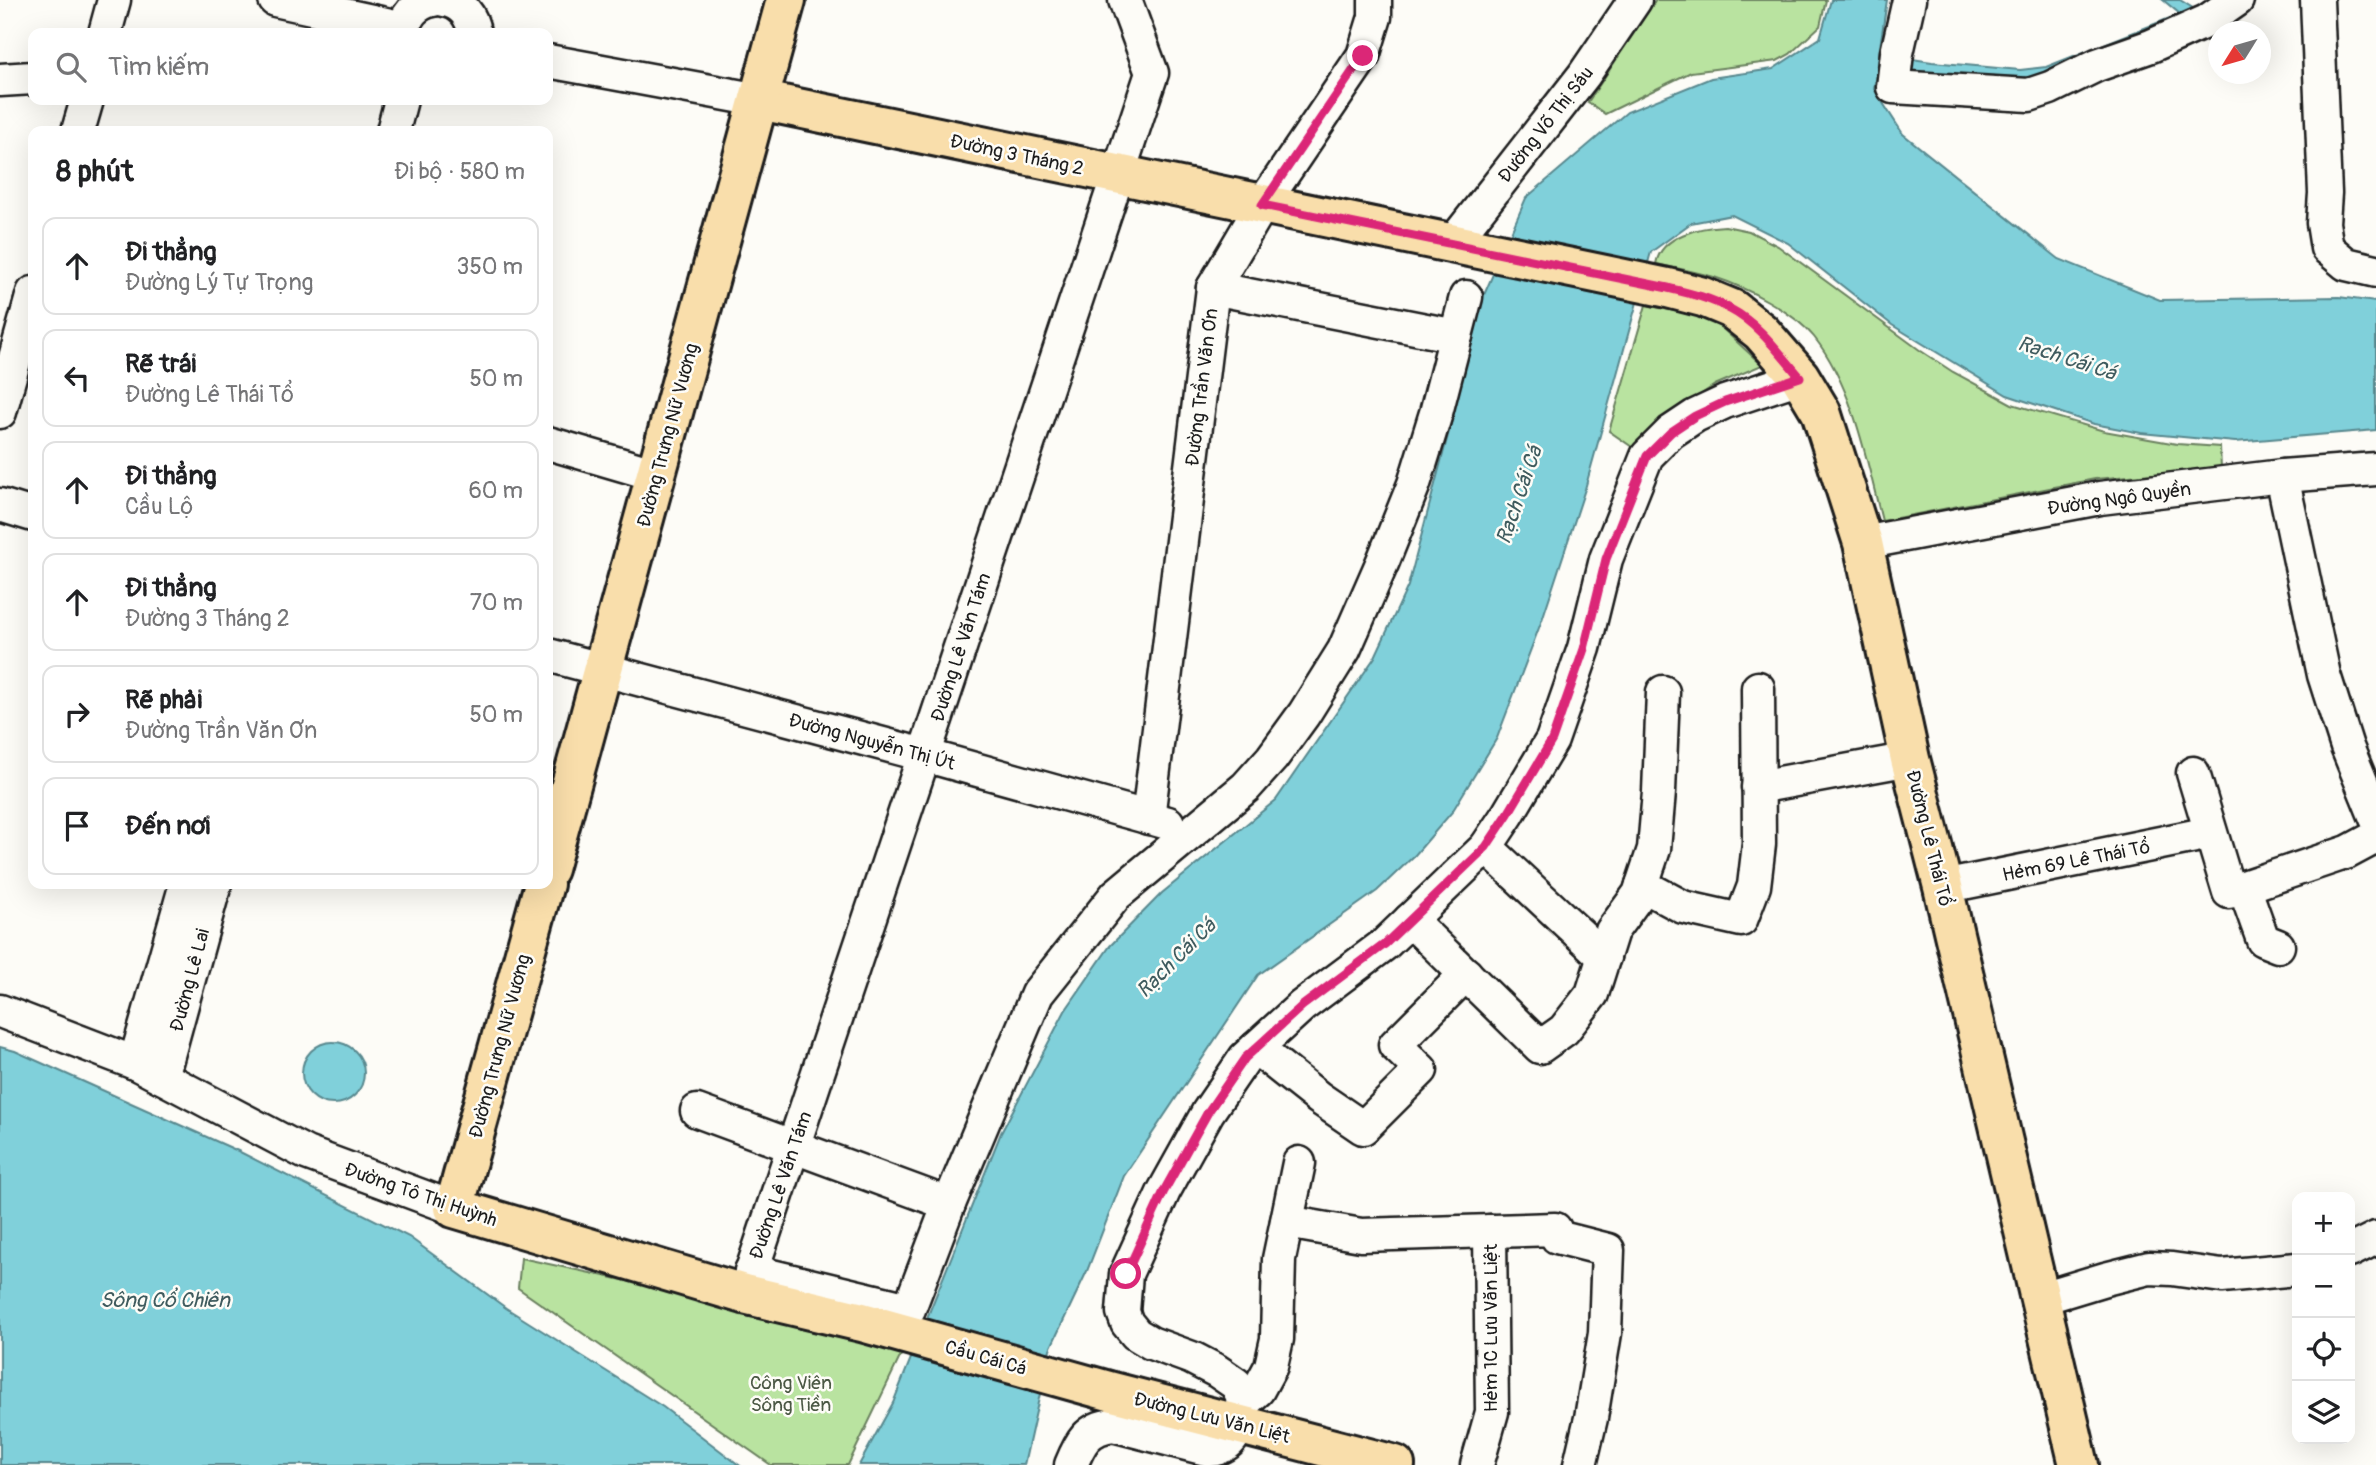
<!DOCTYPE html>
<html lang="vi">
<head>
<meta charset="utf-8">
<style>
	body { margin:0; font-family:Pangolin,sans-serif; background:#f2f2f2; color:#202124 }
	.controls { position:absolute; right:21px; bottom:21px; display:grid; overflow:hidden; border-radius:14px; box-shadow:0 7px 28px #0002 }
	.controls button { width:63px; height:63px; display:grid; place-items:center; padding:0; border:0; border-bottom:2px solid #e0e0e0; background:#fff; color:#202124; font:35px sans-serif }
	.compass { position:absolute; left:2208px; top:21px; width:63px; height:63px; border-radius:50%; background:#fff; box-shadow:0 7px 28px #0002; rotate:233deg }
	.stop { position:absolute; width:21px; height:21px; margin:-16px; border:5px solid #db2777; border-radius:50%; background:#fff }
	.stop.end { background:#db2777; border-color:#fff; box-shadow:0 2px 7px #0008 }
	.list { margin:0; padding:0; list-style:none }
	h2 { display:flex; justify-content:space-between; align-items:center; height:91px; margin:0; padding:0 28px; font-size:30px }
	h2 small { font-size:23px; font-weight:400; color:#757577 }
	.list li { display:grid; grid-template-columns:46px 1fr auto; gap:21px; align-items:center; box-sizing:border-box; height:98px; margin:0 14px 14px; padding:0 14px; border:2px solid #e0e0e0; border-radius:14px }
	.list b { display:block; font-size:26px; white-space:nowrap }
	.list p { margin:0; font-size:23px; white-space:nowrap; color:#757577 }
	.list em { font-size:23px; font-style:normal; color:#757577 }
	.icon { flex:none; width:38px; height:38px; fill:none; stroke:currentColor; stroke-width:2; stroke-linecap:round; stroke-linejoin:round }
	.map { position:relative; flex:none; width:2376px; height:1465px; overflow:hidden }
	.search { position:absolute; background:#fff; box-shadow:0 7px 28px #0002; left:28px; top:28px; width:525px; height:77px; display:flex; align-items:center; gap:18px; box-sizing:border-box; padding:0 24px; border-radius:14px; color:#757577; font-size:26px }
	.panel { position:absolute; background:#fff; box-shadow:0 7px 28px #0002; left:28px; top:126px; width:525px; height:763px; border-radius:14px }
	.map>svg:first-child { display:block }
</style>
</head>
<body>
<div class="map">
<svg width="2376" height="1465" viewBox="0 0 2376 1465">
	<rect width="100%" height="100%" fill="#fdfcf7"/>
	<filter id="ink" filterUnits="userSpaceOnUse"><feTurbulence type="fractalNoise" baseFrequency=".0143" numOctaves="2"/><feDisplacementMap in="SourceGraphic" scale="14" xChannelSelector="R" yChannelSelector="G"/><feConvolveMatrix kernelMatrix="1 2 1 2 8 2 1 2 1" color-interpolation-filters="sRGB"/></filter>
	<g filter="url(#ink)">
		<g fill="#b9e3a0" stroke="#6a805e" stroke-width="2">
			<polygon points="1656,0 1826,0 1820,26 1790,54 1777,61 1691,72 1605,114 1588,102"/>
			<path d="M1725,226L1749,231L1778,246L1921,351L1953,372L2012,404L2104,431L2177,444L2220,447L2221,468L2095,479L1882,521C1867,461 1853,386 1814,337C1793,311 1745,287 1714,277C1695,271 1675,268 1656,264C1661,235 1701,227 1725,226Z"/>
			<polygon points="1646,305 1707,318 1724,330 1762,365 1715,385 1688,403 1635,449 1609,431"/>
			<polygon points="521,1258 701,1297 904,1349 848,1465 771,1465 518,1288"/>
		</g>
		<g fill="#80d0da" stroke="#58888e" stroke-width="2">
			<polygon points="1831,0 1887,0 1879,54 1932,62 2020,70 2046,67 2180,14 2163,0 2180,0 2204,15 2037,90 1875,82 1874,89 1903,134 2059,259 2160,300 2339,297 2376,302 2376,430 2235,442 2141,433 2094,424 2007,395 1892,325 1788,243 1732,215 1691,223 1651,252 1585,489 1542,620 1497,738 1452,812 1415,855 1377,891 1258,975 1124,1176 1087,1271 1050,1349 1024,1465 859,1465 893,1403 1001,1133 1065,1011 1110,946 1162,893 1276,800 1375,657 1408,586 1452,420 1477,311 1526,198 1627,112 1711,78 1773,69 1820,38"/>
			<circle cx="333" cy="1073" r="31"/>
			<polygon points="0,1047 15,1051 238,1151 409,1237 506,1308 663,1407 739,1465 0,1465"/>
		</g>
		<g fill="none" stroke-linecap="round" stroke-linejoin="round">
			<g stroke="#1c1c1c" stroke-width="37">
				<g id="minor">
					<polyline points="275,0 404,28"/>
					<path d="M444,0C462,3 472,16 474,33"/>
					<polyline points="1909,0 1897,53 1893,87 2029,95 2050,88 2097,65 2151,46 2207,21 2237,0"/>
					<polyline points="2317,0 2325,193 2323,223 2327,248 2346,264 2376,271"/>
					<polyline points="105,33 114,0"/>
					<path d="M404,33C404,16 416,3 433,0"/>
					<polyline points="548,61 759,100"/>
					<polyline points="0,80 33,78"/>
					<polyline points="78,131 87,100"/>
					<polyline points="393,131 401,100"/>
					<polyline points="1452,244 1584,75 1635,0"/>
					<polyline points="1213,288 1456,336"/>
					<polyline points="0,412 33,293"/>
					<polyline points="548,443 657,475"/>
					<polyline points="2282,476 2324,675 2347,747 2376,818"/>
					<polyline points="0,505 33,515"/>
					<polyline points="1863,543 2100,498 2282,476 2376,469"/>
					<polyline points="548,655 924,755 1168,823"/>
					<polyline points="2193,773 2229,892 2348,852 2376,837"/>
					<polyline points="1758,787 1910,759"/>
					<polyline points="1148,818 1213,288 1262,205 1363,56 1375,17 1375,0"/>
					<polyline points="1486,847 1604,957"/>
					<polyline points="1642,885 1683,907 1741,920 1754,886 1759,844 1758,688"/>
					<polyline points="1943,887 2210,833"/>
					<polyline points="2244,887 2263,940 2278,946"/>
					<polyline points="1410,920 1540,1047 1564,1030 1592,994 1612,931 1639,894 1654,849 1659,792 1663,692"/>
					<polyline points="0,1011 135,1063 306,1153 454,1208"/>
					<polyline points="1256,1048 1319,1098 1363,1128 1421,1070 1395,1045 1466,974"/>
					<polyline points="135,1063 186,884"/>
					<polyline points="162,1077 215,884"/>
					<polyline points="697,1111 949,1204"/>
					<polyline points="1287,1222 1361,1235 1555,1229 1557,1237 1608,1250 1605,1333 1591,1418 1580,1465"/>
					<polyline points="2350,1251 2376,1238"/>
					<polyline points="751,1271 909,1309 949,1204 1037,994 1116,895 1246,787 1272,758 1304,714 1344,650 1383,561 1414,484 1436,413 1466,297"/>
					<polyline points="744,1294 1152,73 1125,0"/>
					<polyline points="2039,1299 2105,1279 2149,1268 2172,1269 2222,1276 2297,1269"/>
					<polyline points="1242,1404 1258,1390 1271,1366 1277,1339 1279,1259 1299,1163"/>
					<path d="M1071,1465C1080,1443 1087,1428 1113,1425L1210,1450C1239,1446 1238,1423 1244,1399L1236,1384L1217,1371L1192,1358L1151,1343L1136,1334L1127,1323L1123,1312L1126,1274L1164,1191L1208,1112L1245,1058L1302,1006L1385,944L1486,847L1508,814L1552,740L1584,648L1606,559L1647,456L1671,432L1695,416L1725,402L1800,377"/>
					<polyline points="1477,1465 1492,1412 1490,1231"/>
				</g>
			</g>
			<g stroke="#1c1c1c" stroke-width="44">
				<g id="major">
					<polyline points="759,100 1668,288 1703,297 1732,309 1761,332 1800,377 1821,412 1863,543 1910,759 1943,887 2079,1465"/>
					<polyline points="548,869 786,0"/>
					<polyline points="544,884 454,1208 744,1294 862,1322 1109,1391 1395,1465"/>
				</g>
			</g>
			<use href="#minor" stroke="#fdfcf7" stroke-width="32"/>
			<use href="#major" stroke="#f9deab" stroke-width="38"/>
		</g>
	</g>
	<g fill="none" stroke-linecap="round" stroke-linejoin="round" filter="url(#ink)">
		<path stroke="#db2777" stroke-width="9" d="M1126,1274L1164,1191L1208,1112L1245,1058L1302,1006L1385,944L1486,847L1508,814L1552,740L1584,649L1606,559L1647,456L1671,432L1695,416L1725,402L1800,377C1779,353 1759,324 1730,309C1711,298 1689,293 1668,288L1262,205L1363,56"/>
	</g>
	<g text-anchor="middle" stroke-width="5" stroke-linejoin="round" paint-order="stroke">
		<g font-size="19" fill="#1c1c1c" stroke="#fdfcf7">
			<text transform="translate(1545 124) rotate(-52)" y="7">Đường Võ Thị Sáu</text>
			<text transform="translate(1017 154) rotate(12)" y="7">Đường 3 Tháng 2</text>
			<text transform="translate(1201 387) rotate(-83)" y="7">Đường Trần Văn Ơn</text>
			<text transform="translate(667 435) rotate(-75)" y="7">Đường Trưng Nữ Vương</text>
			<text transform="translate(2119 498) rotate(-8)" y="7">Đường Ngô Quyền</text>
			<text transform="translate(960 647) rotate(-72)" y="7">Đường Lê Văn Tám</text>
			<text transform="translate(872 741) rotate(15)" y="7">Đường Nguyễn Thị Út</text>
			<text transform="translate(1930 838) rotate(76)" y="7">Đường Lê Thái Tổ</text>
			<text transform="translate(2076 860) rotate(-11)" y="7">Hẻm 69 Lê Thái Tổ</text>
			<text transform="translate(189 980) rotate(-75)" y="7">Đường Lê Lai</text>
			<text transform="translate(499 1046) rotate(-75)" y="7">Đường Trưng Nữ Vương</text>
			<text transform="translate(780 1185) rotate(-71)" y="7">Đường Lê Văn Tám</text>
			<text transform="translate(421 1194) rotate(19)" y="7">Đường Tô Thị Huỳnh</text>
			<text transform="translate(1490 1328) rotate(-90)" y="7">Hẻm 1C Lưu Văn Liệt</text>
			<text transform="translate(986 1357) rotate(16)" y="7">Cầu Cái Cá</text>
			<text transform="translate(1212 1417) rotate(14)" y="7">Đường Lưu Văn Liệt</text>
		</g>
		<g font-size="19" fill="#4b5844" stroke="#fdfcf7">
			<text x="791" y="1389">Công Viên<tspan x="791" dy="22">Sông Tiền</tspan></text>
		</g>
		<g font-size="21" font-style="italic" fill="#3f5b5e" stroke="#fdfcf7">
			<text transform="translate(2067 358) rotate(18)" y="7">Rạch Cái Cá</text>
			<text transform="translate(1519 495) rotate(-71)" y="7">Rạch Cái Cá</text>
			<text transform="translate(1176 958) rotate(-45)" y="7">Rạch Cái Cá</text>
			<text x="165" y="1307">Sông Cổ Chiên</text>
		</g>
	</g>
</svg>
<div class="controls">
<button>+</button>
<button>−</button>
<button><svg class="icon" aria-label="locate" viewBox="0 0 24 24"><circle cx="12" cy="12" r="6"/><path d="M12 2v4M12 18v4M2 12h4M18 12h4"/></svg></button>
<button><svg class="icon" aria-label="layers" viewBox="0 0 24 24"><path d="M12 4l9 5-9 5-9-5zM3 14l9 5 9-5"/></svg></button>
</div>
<svg class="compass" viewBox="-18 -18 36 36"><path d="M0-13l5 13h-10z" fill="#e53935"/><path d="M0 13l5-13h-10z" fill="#757577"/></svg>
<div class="stop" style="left:1126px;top:1274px"></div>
<div class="stop end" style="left:1363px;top:56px"></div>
<div class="search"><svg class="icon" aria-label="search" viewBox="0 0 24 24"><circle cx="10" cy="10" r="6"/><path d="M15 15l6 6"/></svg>Tìm kiếm</div>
<section class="panel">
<h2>8 phút<small>Đi bộ · 580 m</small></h2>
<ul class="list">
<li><svg class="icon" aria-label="ahead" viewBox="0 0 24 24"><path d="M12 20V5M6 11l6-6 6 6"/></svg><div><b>Đi thẳng</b><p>Đường Lý Tự Trọng</p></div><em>350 m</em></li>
<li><svg class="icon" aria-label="left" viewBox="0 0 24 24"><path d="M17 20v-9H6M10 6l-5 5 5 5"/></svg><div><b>Rẽ trái</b><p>Đường Lê Thái Tổ</p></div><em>50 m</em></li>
<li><svg class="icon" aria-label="ahead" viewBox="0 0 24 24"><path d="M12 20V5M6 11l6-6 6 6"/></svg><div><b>Đi thẳng</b><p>Cầu Lộ</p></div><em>60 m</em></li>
<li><svg class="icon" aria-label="ahead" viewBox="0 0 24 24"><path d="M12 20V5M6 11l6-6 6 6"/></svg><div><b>Đi thẳng</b><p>Đường 3 Tháng 2</p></div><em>70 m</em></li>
<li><svg class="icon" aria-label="right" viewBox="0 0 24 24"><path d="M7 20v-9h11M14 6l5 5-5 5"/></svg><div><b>Rẽ phải</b><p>Đường Trần Văn Ơn</p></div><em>50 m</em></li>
<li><svg class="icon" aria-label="arrive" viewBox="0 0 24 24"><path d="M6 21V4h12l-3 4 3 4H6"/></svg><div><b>Đến nơi</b></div></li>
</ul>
</section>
</div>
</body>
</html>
